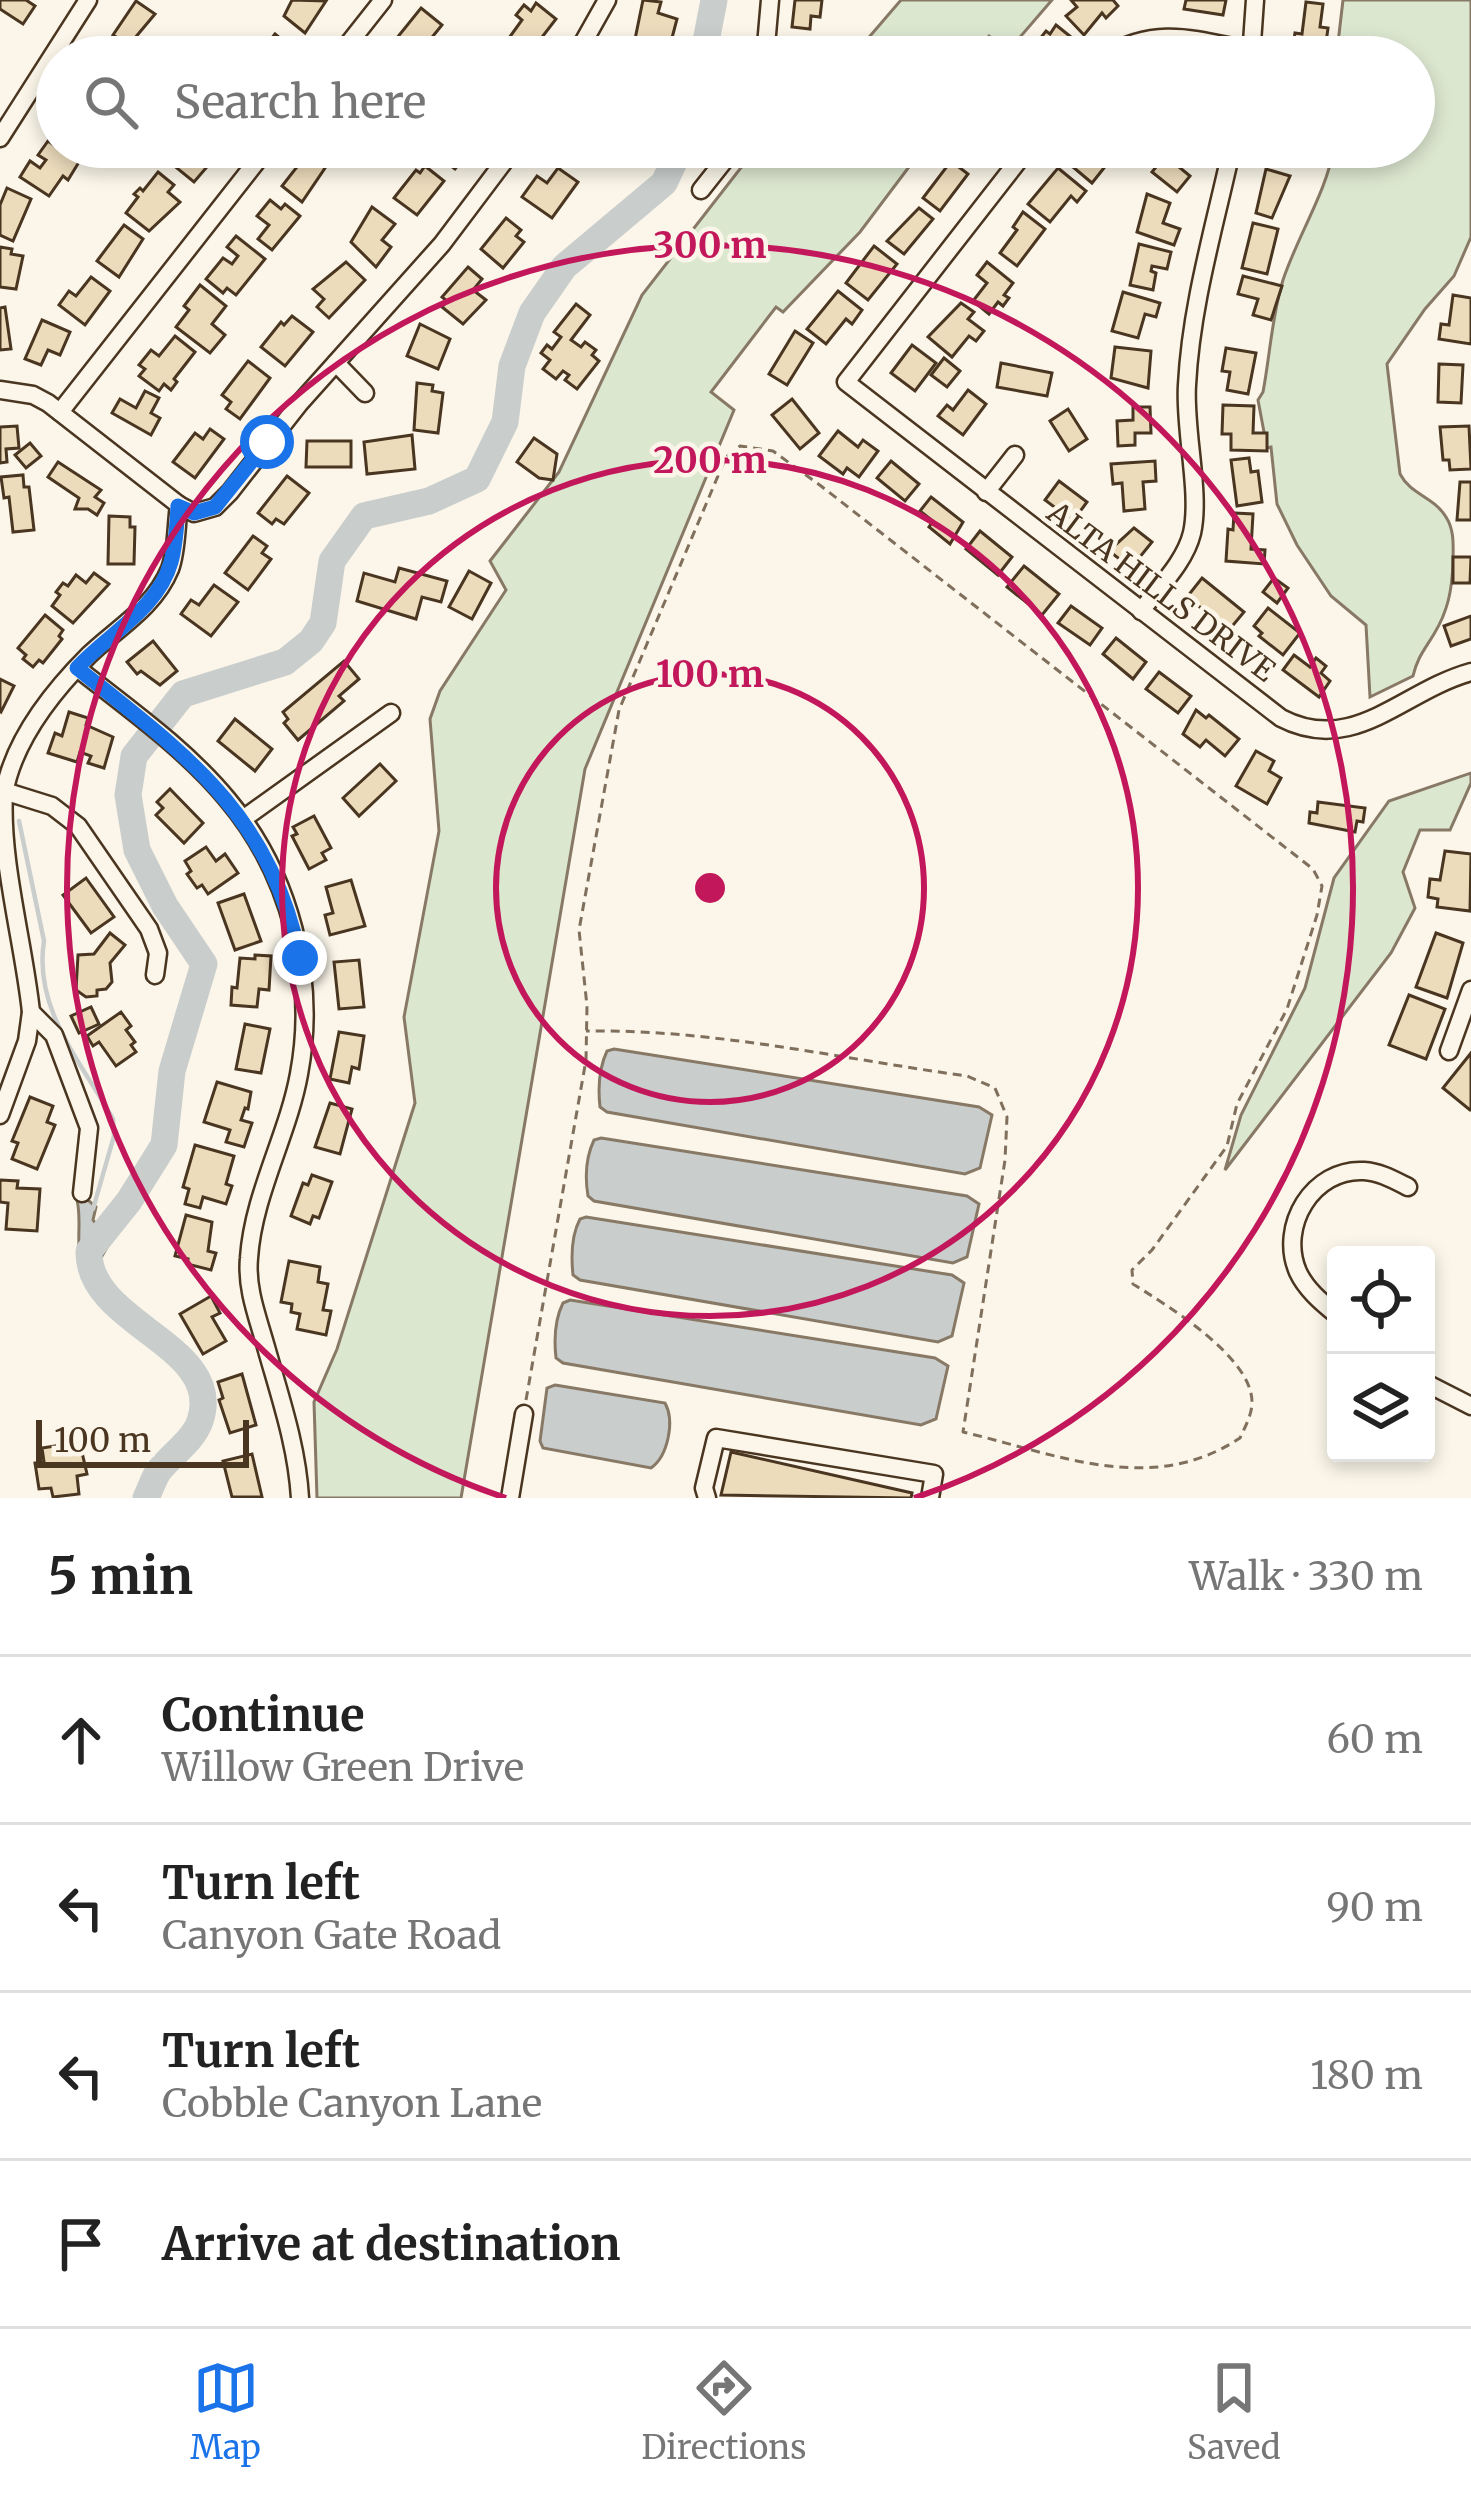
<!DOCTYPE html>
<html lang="en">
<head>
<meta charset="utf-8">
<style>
	body { margin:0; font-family:Merriweather,serif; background:#f2f2f2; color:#222 }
	.controls { position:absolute; right:36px; bottom:36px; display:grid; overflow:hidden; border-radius:12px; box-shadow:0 6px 18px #0003 }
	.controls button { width:108px; height:108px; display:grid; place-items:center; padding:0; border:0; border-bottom:3px solid #e0e0e0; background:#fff; color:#222; font:60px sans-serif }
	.scale { position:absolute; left:36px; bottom:30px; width:213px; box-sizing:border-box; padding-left:12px; border:6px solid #4a3520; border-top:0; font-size:33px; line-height:42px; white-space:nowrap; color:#4a3520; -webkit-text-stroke:9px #fbf6e9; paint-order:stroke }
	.stop { position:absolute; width:36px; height:36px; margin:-27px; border:9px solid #1a73e8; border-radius:50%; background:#fff }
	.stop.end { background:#1a73e8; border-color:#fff; box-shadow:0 3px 12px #0008 }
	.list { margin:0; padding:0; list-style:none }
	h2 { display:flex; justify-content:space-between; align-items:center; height:156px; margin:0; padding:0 48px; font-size:51px }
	h2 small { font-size:39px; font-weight:400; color:#767676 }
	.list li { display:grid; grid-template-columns:78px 1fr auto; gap:36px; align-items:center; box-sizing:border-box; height:168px; padding:0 48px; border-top:3px solid #e0e0e0 }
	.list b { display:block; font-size:45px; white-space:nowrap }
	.list p { margin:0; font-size:39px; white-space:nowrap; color:#767676 }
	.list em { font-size:39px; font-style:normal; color:#767676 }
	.icon { flex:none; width:66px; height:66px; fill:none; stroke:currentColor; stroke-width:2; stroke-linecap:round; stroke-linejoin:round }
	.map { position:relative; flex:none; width:1471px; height:1498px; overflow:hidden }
	.search { position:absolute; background:#fff; box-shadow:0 6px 18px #0003; left:36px; right:36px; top:36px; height:132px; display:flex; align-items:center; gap:30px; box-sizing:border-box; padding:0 42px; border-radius:66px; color:#767676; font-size:45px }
	.sheet { height:828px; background:#fff }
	nav { display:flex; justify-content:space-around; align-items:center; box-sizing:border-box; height:168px; border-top:3px solid #e0e0e0; background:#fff; font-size:33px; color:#767676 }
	nav a { display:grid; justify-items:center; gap:6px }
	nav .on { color:#1a73e8 }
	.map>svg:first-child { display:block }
</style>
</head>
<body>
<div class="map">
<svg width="1471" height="1498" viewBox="0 0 1471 1498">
	<rect width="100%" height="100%" fill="#fbf6e9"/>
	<g fill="#dce7d0" stroke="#887966" stroke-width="3">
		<polygon points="901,0 1052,0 1008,51 989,36 972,57 852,57"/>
		<path d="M1343,0H1471V237L1454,276L1425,309L1387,364L1400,474C1411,495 1433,496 1446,517C1455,531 1453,547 1453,563C1452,590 1448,611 1434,634C1425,649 1417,658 1413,676L1370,697L1366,625L1331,596L1297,545L1277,504L1271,447L1267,448L1258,400L1263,392C1270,355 1272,315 1283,280C1298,235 1327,191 1334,147H1414V57H1326L1338,43Z"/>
		<polygon points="757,147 924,147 860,232 783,312 776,307 711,392 734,410 585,769 461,1498 317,1498 314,1402 337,1349 415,1103 404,1017 439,831 430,719 440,691 506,590 490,561 559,472 642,295"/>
		<polygon points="1471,773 1471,783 1450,830 1420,830 1403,872 1415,908 1391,953 1225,1170 1241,1115 1305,988 1334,878 1389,801"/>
	</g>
	<g fill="#c9cecd" stroke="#887966" stroke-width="3">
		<path d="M614,1049L979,1107L992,1115L980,1168L965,1174L607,1112L600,1107C598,1089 599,1068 607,1051Z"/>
		<path d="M601,1138L967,1196L979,1204L967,1257L953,1263L594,1201L588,1196C585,1178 586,1157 594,1140Z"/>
		<path d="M77,1200H88L96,1207L93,1220L110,1242L98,1263L94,1281C69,1256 84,1230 77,1200Z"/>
		<path d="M586,1217L952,1275L964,1283L952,1336L938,1342L580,1280L573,1275C571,1256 571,1236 580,1219Z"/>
		<path d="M570,1300L935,1358L948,1366L936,1419L921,1425L563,1363L556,1358C554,1340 555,1319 563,1303Z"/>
		<path d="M555,1385L665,1403C675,1421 668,1456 651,1468L543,1448L540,1441L547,1388Z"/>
	</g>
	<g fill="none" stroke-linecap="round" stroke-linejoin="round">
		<path stroke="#c9cecd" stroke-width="4.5" d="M19,821L44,941C33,1009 82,1063 113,1119L114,1136L93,1209"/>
		<g stroke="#c9cecd" stroke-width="27">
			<polyline points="703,57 714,0"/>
			<path d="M146,1498C150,1490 153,1480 158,1472C170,1456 194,1440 200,1421C226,1345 87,1325 89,1251L129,1201L164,1145L172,1071L204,964L165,906L137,850L128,795L134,756L183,694L285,662L311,641L323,623L332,561L364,516L429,501L477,479L505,422L512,366L532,313L564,267L664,183L681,147"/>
		</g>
	</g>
	<g fill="#ecdcbc" stroke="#4a3520" stroke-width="3">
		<polygon points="0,0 26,0 35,6 23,24 0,9"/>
		<polygon points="292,0 326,1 305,33 284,16"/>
		<polygon points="643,0 661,2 658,13 677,19 667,57 633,49"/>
		<polygon points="795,0 822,0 820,17 811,16 810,29 792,27"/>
		<polygon points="1071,0 1113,0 1118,6 1106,18 1102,13 1084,35 1066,16 1077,7"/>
		<polygon points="1186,0 1226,0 1223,15 1184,9"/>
		<polygon points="136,1 155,14 129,45 113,35"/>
		<polygon points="1306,2 1323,4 1320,27 1328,28 1325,50 1293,46 1295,33 1302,34"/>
		<polygon points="536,3 556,19 536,45 533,43 527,51 509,38 522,20 516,15 524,5 531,11"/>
		<polygon points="421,8 442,25 416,57 407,57 392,44"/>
		<polygon points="1056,25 1076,41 1063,57 1030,57 1028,54 1046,31 1050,34"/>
		<polygon points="275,34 293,49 287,57 257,57"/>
		<polygon points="789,41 816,45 814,57 787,57"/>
		<polygon points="48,141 79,162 68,180 63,176 49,196 20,177 30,161 40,168 46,160 38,155"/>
		<polygon points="177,147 208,147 193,158 206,168 194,182 167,160"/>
		<polygon points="473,147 455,169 443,160 446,155 438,148"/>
		<polygon points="560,147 593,147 582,163"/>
		<polygon points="955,147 984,147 986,151 977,164"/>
		<polygon points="1089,147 1119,149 1092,183 1073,167"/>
		<polygon points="1172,147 1186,147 1191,151 1179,167 1190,176 1177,192 1152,172"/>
		<polygon points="1271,147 1310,147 1304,166 1289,161 1287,166 1277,162 1281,150"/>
		<polygon points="307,154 325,168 302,202 282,186"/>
		<polygon points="951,161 968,174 940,211 923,198"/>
		<polygon points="425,166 444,181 417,215 394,198 416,170 420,173"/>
		<polygon points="558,168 578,182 552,218 522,197 537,176 547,183"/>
		<polygon points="1058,168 1086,191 1077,202 1071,196 1050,222 1028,204"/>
		<polygon points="1266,169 1290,176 1272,218 1256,213"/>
		<polygon points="158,172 174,185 168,192 180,202 149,231 126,213 138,197 134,194 140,188 143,191"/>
		<polygon points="7,188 31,199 13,241 0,235 0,205"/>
		<polygon points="1147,194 1170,203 1163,223 1180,229 1174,245 1137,232"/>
		<polygon points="270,200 281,209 285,204 300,216 272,250 258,239 269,225 257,216"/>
		<polygon points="372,207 395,224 382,240 391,247 376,267 351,242"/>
		<polygon points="919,208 933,219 904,254 887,241"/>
		<polygon points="1023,212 1045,229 1017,266 1000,253 1017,230 1013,227"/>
		<polygon points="506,218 521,230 516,236 524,242 503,268 481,249"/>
		<polygon points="1253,223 1278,229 1267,274 1242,268"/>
		<polygon points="124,225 143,239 119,277 97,261"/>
		<polygon points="236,236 265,259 236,295 227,288 223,293 206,279 223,258 232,264 238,256 227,247"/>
		<polygon points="1139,244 1171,252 1167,269 1152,266 1151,271 1156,273 1153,290 1130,285"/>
		<polygon points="874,246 897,264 868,300 846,283"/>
		<polygon points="0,247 12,249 11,254 23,256 16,289 0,287"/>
		<polygon points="346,262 365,280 329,318 317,307 324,299 313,289"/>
		<polygon points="987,262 1013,283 1004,295 1009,298 1003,306 998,302 989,314 973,301 987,283 977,275"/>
		<polygon points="468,267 482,279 473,290 486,300 463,324 442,307 447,301 442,297"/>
		<polygon points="1243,276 1282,286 1271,320 1253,315 1258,299 1238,294"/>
		<polygon points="91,277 110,291 85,325 59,305 69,291 76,296"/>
		<polygon points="200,285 226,306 212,324 225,335 210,353 176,327 189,310 184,306"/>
		<polygon points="838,291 862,310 852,324 846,319 826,344 807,329"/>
		<polygon points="1123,292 1160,303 1156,317 1145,314 1138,338 1112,331"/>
		<polygon points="1453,295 1471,298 1471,344 1439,339 1441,324 1449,325"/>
		<polygon points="961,303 974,312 968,319 984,331 976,341 969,336 952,357 928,337"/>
		<polygon points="576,304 590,315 571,340 581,347 585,342 596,350 592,355 599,361 577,389 565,380 569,375 563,371 556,379 543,369 550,360 541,353 547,345 552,349 561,337 554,332"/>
		<polygon points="5,307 11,349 0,350 0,308"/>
		<polygon points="292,316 313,332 285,366 261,347 281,322 284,325"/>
		<polygon points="42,320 70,332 60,355 48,350 41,365 25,359"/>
		<polygon points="420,324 450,339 438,369 407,356"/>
		<polygon points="795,331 813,343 787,385 769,374"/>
		<polygon points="175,336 195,352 174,379 177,382 171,390 164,384 159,391 139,376 145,369 139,365 151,350 159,356"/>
		<polygon points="912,345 936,363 915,391 891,373"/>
		<polygon points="1115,347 1151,351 1148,388 1111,378"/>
		<polygon points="1226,348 1256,353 1248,394 1227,390 1230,372 1222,371"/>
		<polygon points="944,358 960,371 947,387 931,375"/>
		<polygon points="248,361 270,378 240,419 226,409 231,402 222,395"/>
		<polygon points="1001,363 1052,373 1047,396 997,387"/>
		<polygon points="1439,364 1463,365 1461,403 1438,402"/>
		<polygon points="417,383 433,385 432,391 443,393 438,433 414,430"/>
		<polygon points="968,390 986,404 963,435 938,416 947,405 953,410"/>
		<polygon points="145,391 159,398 151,413 160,418 151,435 112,413 120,399 136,408"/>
		<polygon points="792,399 819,433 800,449 772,415"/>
		<polygon points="1223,405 1254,406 1253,433 1267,433 1267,451 1231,450 1231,434 1222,434"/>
		<polygon points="1133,407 1150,407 1151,433 1135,433 1135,445 1118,446 1117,421 1133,420"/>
		<polygon points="1068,409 1087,439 1069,451 1050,421"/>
		<polygon points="17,426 19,448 6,449 7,462 0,463 0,427"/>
		<polygon points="1469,426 1471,469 1450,470 1449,460 1443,460 1440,427"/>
		<polygon points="210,429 224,439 195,478 173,462 195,433 203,439"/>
		<polygon points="838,431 858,447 863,440 878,451 859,477 847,468 843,474 819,456"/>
		<polygon points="412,435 415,469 367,474 364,442"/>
		<polygon points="534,438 557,454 553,480 539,478 517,462"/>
		<polygon points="307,441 351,441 351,467 306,467"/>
		<polygon points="30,443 41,456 26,468 15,455"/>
		<polygon points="1249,458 1251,472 1258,471 1262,502 1237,506 1231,460"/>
		<polygon points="891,461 919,484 905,501 877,478"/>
		<polygon points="1155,461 1156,481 1143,482 1145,509 1124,511 1122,483 1113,484 1111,464"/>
		<polygon points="58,462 101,490 95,497 104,503 97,515 88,509 75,509 79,498 48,477"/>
		<polygon points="23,475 24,487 29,487 34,530 13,532 9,497 4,498 1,477"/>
		<polygon points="287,476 309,493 284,524 276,519 272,524 258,513"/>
		<polygon points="1059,481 1087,502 1073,521 1045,500"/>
		<polygon points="1460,482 1471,482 1471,520 1457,520"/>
		<polygon points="931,497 963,522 950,544 929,527 933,521 920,511"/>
		<polygon points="1234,513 1253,514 1251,549 1265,550 1264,564 1226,561 1228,529 1233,530"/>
		<polygon points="109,516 130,517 130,527 135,527 134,564 108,564"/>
		<polygon points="1134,528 1152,542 1131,568 1109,551"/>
		<polygon points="980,531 1012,557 998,575 966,549"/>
		<polygon points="253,536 267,546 262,553 271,559 248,590 225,573"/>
		<polygon points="1453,557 1471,557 1470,583 1453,583"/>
		<polygon points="1024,566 1059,594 1042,615 1007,587"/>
		<polygon points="399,568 447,581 441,602 422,597 416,619 357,601 364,573 395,582"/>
		<polygon points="469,571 491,583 472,619 449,607"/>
		<polygon points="94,573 109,584 73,623 52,606 60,595 56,592 63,583 68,586 76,575 86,583"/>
		<polygon points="1202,578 1244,612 1229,630 1187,597"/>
		<polygon points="1274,578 1288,588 1277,603 1263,592"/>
		<polygon points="214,585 238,602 211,636 181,614 191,600 199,605"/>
		<polygon points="1071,606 1102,628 1090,645 1058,623"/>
		<polygon points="1268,608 1300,633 1283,655 1259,636 1262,633 1254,626"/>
		<polygon points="45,615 63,630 59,636 62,639 43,663 39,660 33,667 23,659 26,655 18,648"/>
		<polygon points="1471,616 1471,639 1451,646 1444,626"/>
		<polygon points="1116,638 1146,662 1133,679 1103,654"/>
		<polygon points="153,641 177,671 160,685 141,671 137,674 127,662"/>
		<polygon points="1294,655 1310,667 1316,658 1326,666 1321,673 1330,681 1319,697 1283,670"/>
		<polygon points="344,661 359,679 339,696 344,701 298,740 284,723 288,719 283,712"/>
		<polygon points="1159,672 1191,696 1178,713 1146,689"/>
		<polygon points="0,679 14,686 1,712 0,711"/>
		<polygon points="1196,710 1206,718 1209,715 1239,739 1225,756 1206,740 1200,747 1183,734"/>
		<polygon points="69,712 88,718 86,725 113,737 104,768 88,763 91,756 80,752 77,762 48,753 55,733 62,736"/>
		<polygon points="235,719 272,749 255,771 218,741"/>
		<polygon points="1256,751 1274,761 1269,771 1281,778 1267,804 1236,786"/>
		<polygon points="380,764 396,781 359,816 343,798"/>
		<polygon points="170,789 203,823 184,843 156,815 163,808 157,802"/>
		<polygon points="1318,802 1365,808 1363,822 1357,821 1355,832 1309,823 1310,812 1317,813"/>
		<polygon points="314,816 331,848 322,853 326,860 309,869 292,836 297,834 293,827"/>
		<polygon points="206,847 216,861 225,854 238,873 208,894 202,885 197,888 187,874 191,871 185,861"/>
		<polygon points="1445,851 1471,854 1470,911 1437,907 1438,899 1428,897 1430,879 1440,880"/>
		<polygon points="86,878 114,917 91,933 63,895"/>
		<polygon points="351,880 365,926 330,935 325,915 333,913 326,887"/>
		<polygon points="244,894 261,941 235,950 218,903"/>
		<polygon points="110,933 125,945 110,963 112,982 106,989 97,990 97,996 86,997 76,990 78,955 94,954"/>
		<polygon points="1436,933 1463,943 1447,998 1416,987"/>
		<polygon points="255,955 271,956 269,990 259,989 257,1007 231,1005 232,987 237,988 240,958 255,959"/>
		<polygon points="359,960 364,1007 339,1009 334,962"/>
		<polygon points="1409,995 1445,1009 1426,1059 1389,1045"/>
		<polygon points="91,1007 99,1024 79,1033 71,1016"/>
		<polygon points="121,1012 131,1026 126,1030 135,1042 131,1045 136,1052 116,1066 99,1042 93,1046 87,1036"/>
		<polygon points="245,1024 270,1029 261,1073 236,1069"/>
		<polygon points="339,1032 364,1036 359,1069 352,1067 349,1083 330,1079"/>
		<polygon points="1471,1053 1471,1109 1470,1110 1443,1088"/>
		<polygon points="217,1082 251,1092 248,1109 245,1108 241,1120 252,1123 244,1147 226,1142 230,1130 204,1122"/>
		<polygon points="30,1097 53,1106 47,1122 55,1125 37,1169 12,1159 18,1143 12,1141"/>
		<polygon points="330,1103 352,1109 340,1154 315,1147"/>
		<polygon points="195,1145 234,1156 226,1184 232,1186 226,1204 203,1197 200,1208 185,1204 189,1189 183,1187"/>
		<polygon points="312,1175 332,1182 319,1218 313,1216 310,1224 291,1216 303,1183 308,1185"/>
		<polygon points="0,1180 18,1181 17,1188 40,1189 37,1231 6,1229 8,1203 0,1202"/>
		<polygon points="186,1215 212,1222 208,1251 216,1253 211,1270 187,1264 188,1259 175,1256"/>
		<polygon points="289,1261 320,1267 318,1282 328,1284 323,1310 331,1311 326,1335 297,1329 300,1314 291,1312 292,1304 281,1302"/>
		<polygon points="211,1296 220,1313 212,1317 226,1341 203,1354 180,1314"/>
		<polygon points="242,1374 256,1425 230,1433 219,1400 223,1398 218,1382"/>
		<polygon points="68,1444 69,1450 81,1448 87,1474 77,1476 79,1494 53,1497 51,1488 39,1489 35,1463 44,1462 42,1448"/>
		<polygon points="731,1452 912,1493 911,1498 721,1495"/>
		<polygon points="252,1454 262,1497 232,1497 223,1461"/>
	</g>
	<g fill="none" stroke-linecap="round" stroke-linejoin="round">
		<g stroke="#4a3520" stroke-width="21">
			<g id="minor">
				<polyline points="338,57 383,0"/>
				<polyline points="575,57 607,0"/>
				<polyline points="765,57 770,0"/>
				<path d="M1104,57C1157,25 1195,40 1252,51"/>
				<polyline points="1251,57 1255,0"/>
				<polyline points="0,138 88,0"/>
				<path d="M1029,147L846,382L1281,718C1354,756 1402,691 1471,672"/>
				<polyline points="701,190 735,147"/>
				<polyline points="336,363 365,393"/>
				<polyline points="0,390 33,395 48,403 179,505 194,513 215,507 230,492 299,404 442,244 515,147"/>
				<polyline points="60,412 268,147"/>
				<polyline points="986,492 1015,455"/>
				<path d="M1141,611C1159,587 1185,562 1192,533C1201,493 1184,430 1187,385C1191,305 1215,225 1232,147"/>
				<path d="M77,668C129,709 186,749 228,800C290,874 317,978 299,1074C288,1135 253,1195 249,1258C246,1289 258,1318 266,1347C280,1397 297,1446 300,1498"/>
				<polyline points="4,791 52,806 78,826 149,929 158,953 155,975"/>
				<polyline points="243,819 391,713"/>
				<polyline points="31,1012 54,1035 89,1128 82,1193"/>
				<polyline points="1449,1051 1471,990"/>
				<path d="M0,1115L27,1041L31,1012C24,944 0,861 4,794C13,742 52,692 89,655C117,628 154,608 170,569C177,550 176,526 179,505"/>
				<path d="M1336,1314C1321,1302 1306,1289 1298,1272C1278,1226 1313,1168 1364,1171C1380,1172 1394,1180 1408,1187"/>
				<polyline points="1426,1383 1471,1406"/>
				<polyline points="510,1498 524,1414"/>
				<polyline points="707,1498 704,1488 716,1438 934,1474 930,1498"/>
			</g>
		</g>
		<path stroke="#7f6f5c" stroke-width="3" stroke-dasharray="9 6" stroke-linecap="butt" d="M526,1400L586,1060L587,1006L579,930L619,710L726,457L740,446L773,451L821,486L1313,869L1322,886L1317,915L1287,1009L1237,1104L1227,1146L1152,1250L1132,1270L1133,1284C1168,1306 1252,1357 1252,1402C1252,1415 1245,1427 1240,1438C1151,1497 1057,1454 963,1432L1005,1160L1007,1117L995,1088L967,1076C841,1059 715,1029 586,1031"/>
		<use href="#minor" stroke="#fbf6e9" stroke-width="16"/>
	</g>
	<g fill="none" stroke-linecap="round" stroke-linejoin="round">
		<path stroke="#1a73e8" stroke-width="15" d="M267,442L215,507L194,513L178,506C177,524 176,544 171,562C158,609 108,634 77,668C187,756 269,812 300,958"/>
	</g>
	<g fill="none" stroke="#c2185b" stroke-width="6">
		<circle cx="710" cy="888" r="214"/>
		<circle cx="710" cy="888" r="428"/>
		<path d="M506 1498A643 643 0 1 1 914 1498"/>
	</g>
	<g text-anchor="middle" stroke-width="9" stroke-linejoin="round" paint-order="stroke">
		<g font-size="30" fill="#4a3520" stroke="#fbf6e9">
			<text transform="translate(1161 592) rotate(37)" y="10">ALTA HILLS DRIVE</text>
		</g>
	</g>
	<circle cx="710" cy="888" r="18" fill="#c2185b" stroke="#fbf6e9" stroke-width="6"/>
	<g font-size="36" text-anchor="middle" font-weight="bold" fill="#c2185b" stroke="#fbf6e9" stroke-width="9" stroke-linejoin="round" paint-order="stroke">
		<text x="710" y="258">300 m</text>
		<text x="710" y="473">200 m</text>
		<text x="710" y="687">100 m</text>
	</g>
</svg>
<div class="controls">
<button><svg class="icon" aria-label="locate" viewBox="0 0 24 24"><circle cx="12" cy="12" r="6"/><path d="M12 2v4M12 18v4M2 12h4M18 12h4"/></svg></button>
<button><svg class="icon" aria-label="layers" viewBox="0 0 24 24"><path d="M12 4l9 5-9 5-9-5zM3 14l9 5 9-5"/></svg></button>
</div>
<div class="scale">100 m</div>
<div class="stop" style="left:267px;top:442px"></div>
<div class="stop end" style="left:300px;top:958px"></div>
<div class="search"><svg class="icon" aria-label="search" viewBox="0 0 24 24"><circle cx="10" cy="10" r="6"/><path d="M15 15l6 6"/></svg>Search here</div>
</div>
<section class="sheet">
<h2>5 min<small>Walk · 330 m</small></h2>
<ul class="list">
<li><svg class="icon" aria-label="ahead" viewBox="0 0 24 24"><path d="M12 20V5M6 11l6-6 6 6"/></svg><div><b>Continue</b><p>Willow Green Drive</p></div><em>60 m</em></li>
<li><svg class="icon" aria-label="left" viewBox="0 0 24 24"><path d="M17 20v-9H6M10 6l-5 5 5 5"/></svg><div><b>Turn left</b><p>Canyon Gate Road</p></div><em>90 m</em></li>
<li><svg class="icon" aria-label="left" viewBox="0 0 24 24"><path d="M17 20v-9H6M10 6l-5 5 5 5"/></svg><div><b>Turn left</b><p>Cobble Canyon Lane</p></div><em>180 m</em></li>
<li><svg class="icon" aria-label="arrive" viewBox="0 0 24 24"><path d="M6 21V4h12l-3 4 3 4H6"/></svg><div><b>Arrive at destination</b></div></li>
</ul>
</section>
<nav>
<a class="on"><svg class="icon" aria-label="map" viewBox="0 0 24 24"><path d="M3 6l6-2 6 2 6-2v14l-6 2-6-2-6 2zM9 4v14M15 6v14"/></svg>Map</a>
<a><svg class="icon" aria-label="directions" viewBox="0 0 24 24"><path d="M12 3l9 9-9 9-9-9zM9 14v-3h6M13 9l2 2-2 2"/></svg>Directions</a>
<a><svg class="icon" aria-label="saved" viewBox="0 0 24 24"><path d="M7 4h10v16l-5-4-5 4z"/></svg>Saved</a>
</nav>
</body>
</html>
